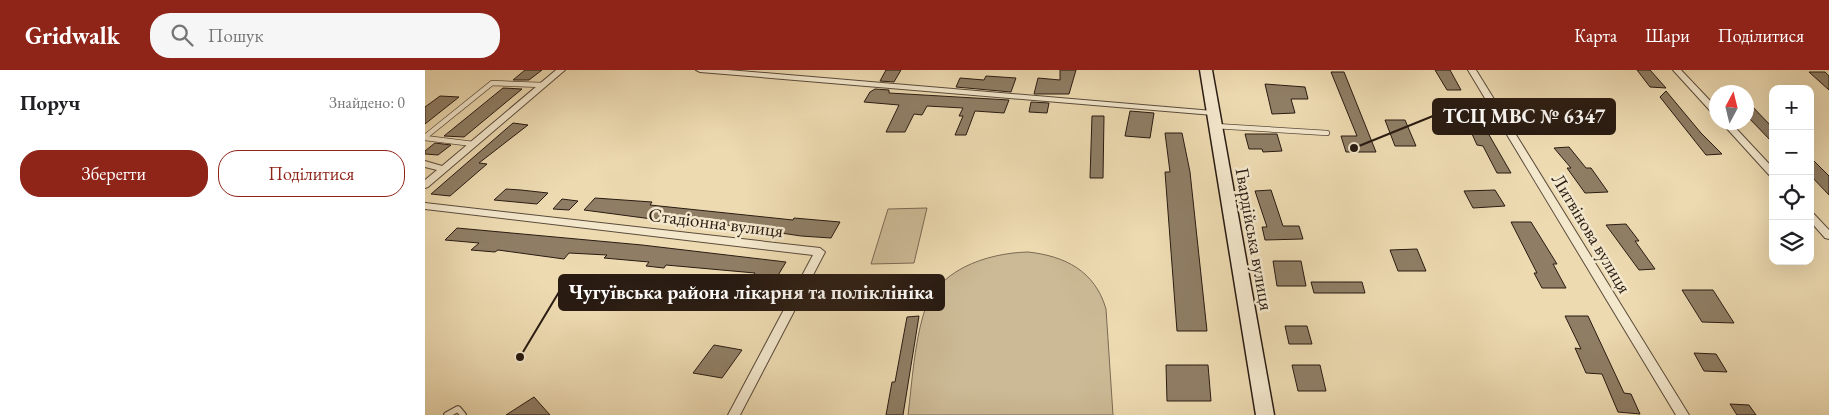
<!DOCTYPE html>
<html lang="uk">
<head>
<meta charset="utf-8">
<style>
	body { margin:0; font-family:"EB Garamond",serif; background:#f6f6f6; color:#202124 }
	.controls { position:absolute; right:15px; top:15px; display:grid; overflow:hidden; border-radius:10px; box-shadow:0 5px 20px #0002 }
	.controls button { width:45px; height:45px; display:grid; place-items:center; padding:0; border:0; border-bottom:1px solid #e0e0e0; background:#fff; color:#202124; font:25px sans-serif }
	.compass { position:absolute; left:1284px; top:15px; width:45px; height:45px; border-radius:50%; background:#fff; box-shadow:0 5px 20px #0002; rotate:7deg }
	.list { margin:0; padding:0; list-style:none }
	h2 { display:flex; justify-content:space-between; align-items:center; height:65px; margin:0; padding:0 20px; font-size:21px }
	h2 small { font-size:16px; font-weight:400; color:#757577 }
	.actions { display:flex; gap:10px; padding:15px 20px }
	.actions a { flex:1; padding:11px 0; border:1px solid #8f2418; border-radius:20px; text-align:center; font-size:18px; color:#8f2418 }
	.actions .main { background:#8f2418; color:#fff }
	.icon { flex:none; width:28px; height:28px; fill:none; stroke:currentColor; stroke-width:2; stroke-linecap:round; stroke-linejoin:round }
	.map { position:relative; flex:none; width:1404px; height:345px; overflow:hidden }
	header { display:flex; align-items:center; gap:30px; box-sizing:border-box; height:70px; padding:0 25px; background:#8f2418; color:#fff }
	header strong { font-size:24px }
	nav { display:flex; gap:28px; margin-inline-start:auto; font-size:18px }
	.search { width:350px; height:45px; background:#f6f6f6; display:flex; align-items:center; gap:12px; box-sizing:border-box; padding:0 18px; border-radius:20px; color:#757577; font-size:19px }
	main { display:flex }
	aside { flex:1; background:#fff }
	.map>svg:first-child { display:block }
</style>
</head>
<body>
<header>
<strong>Gridwalk</strong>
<div class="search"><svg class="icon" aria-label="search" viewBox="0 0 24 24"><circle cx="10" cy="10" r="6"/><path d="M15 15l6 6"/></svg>Пошук</div>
<nav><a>Карта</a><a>Шари</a><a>Поділитися</a></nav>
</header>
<main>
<aside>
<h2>Поруч<small>Знайдено: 0</small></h2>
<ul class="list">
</ul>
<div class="actions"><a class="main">Зберегти</a><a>Поділитися</a></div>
</aside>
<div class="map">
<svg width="1404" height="345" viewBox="0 0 1404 345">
	<rect width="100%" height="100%" fill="#eddab1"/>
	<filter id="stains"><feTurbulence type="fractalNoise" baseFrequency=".004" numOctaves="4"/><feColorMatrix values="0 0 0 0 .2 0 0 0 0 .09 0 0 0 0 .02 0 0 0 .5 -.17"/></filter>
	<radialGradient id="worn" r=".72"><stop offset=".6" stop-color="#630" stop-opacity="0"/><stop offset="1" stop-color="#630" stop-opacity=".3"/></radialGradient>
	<g fill="#ccba96" stroke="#7a6a54">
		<polygon points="502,138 489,193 446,194 463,139"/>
		<path d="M603,182C640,186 670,201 681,239L688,345H483C487,313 489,277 498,246C509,200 562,183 603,182Z"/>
	</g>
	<g fill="#8f7e65" stroke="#291b12">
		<polygon points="100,0 117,0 104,10 88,10"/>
		<polygon points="461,0 476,0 469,12 455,11"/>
		<polygon points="635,0 651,0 644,24 609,24 613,8 635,10"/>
		<polygon points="1010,0 1025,0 1036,20 1022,20"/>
		<polygon points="1212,0 1225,0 1241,18 1225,17"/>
		<polygon points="906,2 919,2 951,82 921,82 916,66 932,66"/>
		<polygon points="1384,2 1400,2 1404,6 1404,20"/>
		<polygon points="561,6 591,8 586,22 531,17 535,8 559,10"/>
		<polygon points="840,14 880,17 883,29 866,29 870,43 847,44"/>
		<polygon points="78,18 97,19 39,67 19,66"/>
		<polygon points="450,19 464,20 464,23 584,30 579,43 550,41 541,65 530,65 538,46 534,46 538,38 502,36 497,45 489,44 480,62 461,62 474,35 439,32 445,22"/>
		<polygon points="1241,21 1276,63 1297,84 1281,85 1235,27"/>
		<polygon points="15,26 34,27 0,54 0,37"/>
		<polygon points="1322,31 1348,58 1348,73 1322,46"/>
		<polygon points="606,32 624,33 622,43 604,42"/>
		<polygon points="705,41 729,43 725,68 700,66"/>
		<polygon points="1038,44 1052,44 1086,103 1072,103 1058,76 1052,75"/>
		<polygon points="667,46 679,46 678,108 665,108"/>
		<polygon points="960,50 980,50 991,76 970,76"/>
		<polygon points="88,53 103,55 54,93 62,94 25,126 6,124"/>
		<polygon points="740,63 757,63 765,102 782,261 752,261 740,102 745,102"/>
		<polygon points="820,64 852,64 857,81 838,82 837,79 824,79"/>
		<polygon points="10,73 26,75 13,85 0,84 0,81"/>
		<polygon points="1144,77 1161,98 1166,98 1183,122 1160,123 1142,98 1146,98 1129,78"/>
		<polygon points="1385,87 1404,106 1404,125 1385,105"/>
		<polygon points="81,119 96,120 123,123 112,134 69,130"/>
		<polygon points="846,120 858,156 874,156 878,169 840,170 837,157 842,157 830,121"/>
		<polygon points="1070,120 1080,136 1048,138 1039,121"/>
		<polygon points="170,128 227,132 225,135 368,150 369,148 415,152 406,168 376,166 289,153 227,149 159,140"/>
		<polygon points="137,129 153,131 144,140 128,139"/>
		<polygon points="1086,152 1106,152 1132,194 1128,194 1141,218 1117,218 1109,203 1112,203"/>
		<polygon points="1201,154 1214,171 1210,171 1230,199 1214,200 1181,155"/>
		<polygon points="32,158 217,175 361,192 349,212 326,210 330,203 241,195 239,198 221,196 224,192 179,188 182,185 144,183 139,189 73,180 70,182 46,180 54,173 20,170"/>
		<polygon points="992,179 1001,201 973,201 965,180"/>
		<polygon points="848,191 876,191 881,216 852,216"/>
		<polygon points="886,212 937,212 940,223 889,223"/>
		<polygon points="1257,220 1288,220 1309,253 1277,252"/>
		<polygon points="494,246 478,345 461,345 467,312 470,312 482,247"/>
		<polygon points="1140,246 1163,246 1199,323 1206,324 1215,344 1193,342 1177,304 1161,303 1150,278 1156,279"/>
		<polygon points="860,256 882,256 887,274 864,274"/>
		<polygon points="289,275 317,280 297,308 268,303"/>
		<polygon points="1269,283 1291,284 1302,302 1279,301"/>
		<polygon points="741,295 783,295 786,331 742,331"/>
		<polygon points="867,295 895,295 901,321 873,321"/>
		<polygon points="109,327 125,345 81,345"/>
		<polygon points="1305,334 1324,335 1331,345 1312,345"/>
	</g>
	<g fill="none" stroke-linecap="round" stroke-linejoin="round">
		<g stroke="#5a4b3a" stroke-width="6">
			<g id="lane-far1">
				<polyline points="790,56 902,63"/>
				<polyline points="0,67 67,13 118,15"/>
				<polyline points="0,68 48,74"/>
			</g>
		</g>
		<g stroke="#5a4b3a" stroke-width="8">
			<polyline id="lane" points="22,345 33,339 38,345"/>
		</g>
		<g stroke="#5a4b3a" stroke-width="2">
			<g id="street">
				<polygon points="131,0 140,0 3,117 0,118 0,110 12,100 0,97 0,91 17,96"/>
				<polygon points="271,0 303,0 788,41 792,43 788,45 275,2"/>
				<polygon points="1043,0 1051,0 1264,345 1251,345"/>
				<polygon points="1248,0 1256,0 1292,38 1292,45 1289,45"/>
				<polygon points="1296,52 1305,52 1348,98 1348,107 1345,106"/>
				<polygon points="0,133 395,178 400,182 315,345 303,345 388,185 0,139"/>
				<polygon points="1385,142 1388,143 1404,160 1404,169 1400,168 1385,151"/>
			</g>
		</g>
		<g stroke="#291b12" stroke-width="3">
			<polygon id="secondary" points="775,0 787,0 849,345 831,345"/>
		</g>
		<use href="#lane-far1" stroke="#f3e7cc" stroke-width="4.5"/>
		<use href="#lane" stroke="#f3e7cc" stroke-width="5.5"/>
		<use href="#street" fill="#f3e7cc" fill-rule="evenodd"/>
		<use href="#secondary" fill="#f3e7cc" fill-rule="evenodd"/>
	</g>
	<g text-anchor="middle" stroke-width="5" stroke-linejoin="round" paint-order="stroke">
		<g font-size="19" fill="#291b12" stroke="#f3e7cc">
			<text transform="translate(291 152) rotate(7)" y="7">Стадіонна вулиця</text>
			<text transform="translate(1167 163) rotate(59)" y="7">Литвінова вулиця</text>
			<text transform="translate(830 169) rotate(80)" y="7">Гвардійська вулиця</text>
		</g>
	</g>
	<path fill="none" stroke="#291b12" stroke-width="2" d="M929 78L1008 46M95 287L134 222"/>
	<g fill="#291b12" stroke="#f3e7cc" stroke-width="2">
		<circle cx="929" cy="78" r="5"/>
		<circle cx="95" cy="287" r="5"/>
	</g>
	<g fill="#291b12" stroke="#291b12" stroke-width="2">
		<rect x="1008" y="29" width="182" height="35" rx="5"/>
		<rect x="134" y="205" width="385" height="35" rx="5"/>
	</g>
	<g font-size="20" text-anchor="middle" font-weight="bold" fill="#fff">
		<text x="1099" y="53">ТСЦ МВС № 6347</text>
		<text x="326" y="229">Чугуївська района лікарня та поліклініка</text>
	</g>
	<rect width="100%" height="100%" filter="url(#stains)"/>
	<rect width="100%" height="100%" fill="url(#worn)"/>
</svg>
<div class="controls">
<button>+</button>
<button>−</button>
<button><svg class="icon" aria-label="locate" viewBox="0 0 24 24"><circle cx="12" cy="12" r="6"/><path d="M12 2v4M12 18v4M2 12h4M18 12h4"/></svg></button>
<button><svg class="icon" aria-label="layers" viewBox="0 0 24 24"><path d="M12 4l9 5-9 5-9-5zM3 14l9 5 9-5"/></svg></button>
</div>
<svg class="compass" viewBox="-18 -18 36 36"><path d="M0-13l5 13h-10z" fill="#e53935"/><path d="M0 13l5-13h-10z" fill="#757577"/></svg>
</div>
</main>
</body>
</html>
